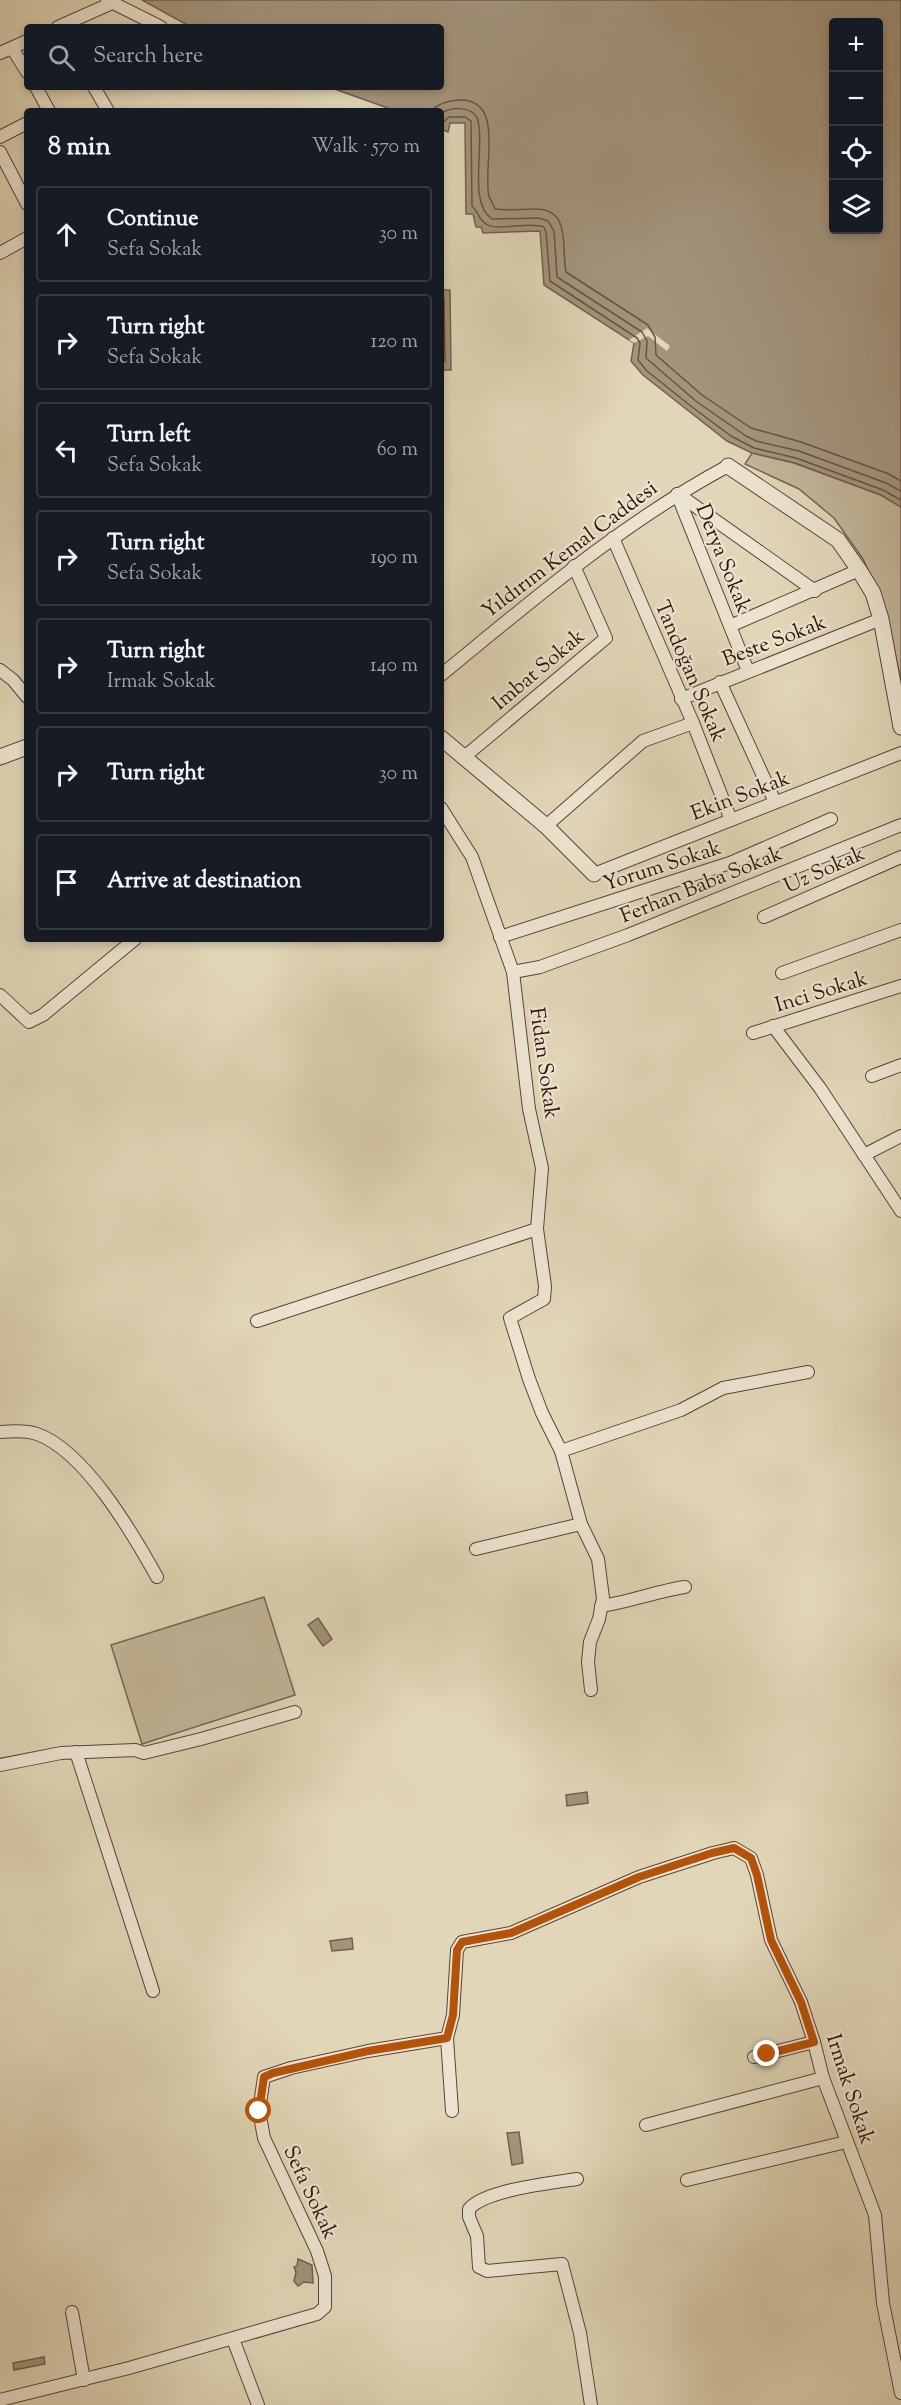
<!DOCTYPE html>
<html lang="en">
<head>
<meta charset="utf-8">
<style>
	body { margin:0; font-family:"Sorts Mill Goudy",serif; background:#20242c; color:#f1f3f6 }
	.controls { position:absolute; right:18px; top:18px; display:grid; overflow:hidden; border-radius:6px; box-shadow:0 3px 9px #0003 }
	.controls button { width:54px; height:54px; display:grid; place-items:center; padding:0; border:0; border-bottom:2px solid #363941; background:#171b24; color:#f1f3f6; font:30px sans-serif }
	.stop { position:absolute; width:18px; height:18px; margin:-14px; border:4px solid #b45309; border-radius:50%; background:#fff }
	.stop.end { background:#b45309; border-color:#fff; box-shadow:0 2px 6px #0008 }
	.list { margin:0; padding:0; list-style:none }
	h2 { display:flex; justify-content:space-between; align-items:center; height:78px; margin:0; padding:0 24px; font-size:26px }
	h2 small { font-size:20px; font-weight:400; color:#9ea1a6 }
	.list li { display:grid; grid-template-columns:39px 1fr auto; gap:18px; align-items:center; box-sizing:border-box; height:96px; margin:0 12px 12px; padding:0 12px; border:2px solid #363941; border-radius:6px }
	.list b { display:block; font-size:22px; white-space:nowrap }
	.list p { margin:0; font-size:20px; white-space:nowrap; color:#9ea1a6 }
	.list em { font-size:20px; font-style:normal; color:#9ea1a6 }
	.icon { flex:none; width:33px; height:33px; fill:none; stroke:currentColor; stroke-width:2; stroke-linecap:round; stroke-linejoin:round }
	.map { position:relative; flex:none; width:901px; height:2405px; overflow:hidden }
	.search { position:absolute; background:#171b24; box-shadow:0 3px 9px #0003; left:24px; top:24px; width:420px; height:66px; display:flex; align-items:center; gap:15px; box-sizing:border-box; padding:0 21px; border-radius:6px; color:#9ea1a6; font-size:22px }
	.panel { position:absolute; background:#171b24; box-shadow:0 3px 9px #0003; left:24px; top:108px; width:420px; height:834px; border-radius:6px }
	.map>svg:first-child { display:block }
</style>
</head>
<body>
<div class="map">
<svg width="901" height="2405" viewBox="0 0 901 2405">
	<rect width="100%" height="100%" fill="#e1d6b7"/>
	<filter id="stains"><feTurbulence type="fractalNoise" baseFrequency=".00333" numOctaves="4"/><feColorMatrix values="0 0 0 0 .2 0 0 0 0 .09 0 0 0 0 .02 0 0 0 .5 -.17"/></filter>
	<radialGradient id="worn" r=".72"><stop offset=".6" stop-color="#630" stop-opacity="0"/><stop offset="1" stop-color="#630" stop-opacity=".3"/></radialGradient>
	<g fill="#c2b599" stroke="#776451" stroke-width="1.5">
		<polygon points="752,453 794,463 881,495 901,507 901,680 884,605 863,559 834,518 799,489 745,464"/>
		<polygon points="264,1597 295,1695 142,1744 111,1645"/>
	</g>
	<g fill="#a3947c" stroke="#73604e" stroke-width="1.5" fill-rule="evenodd">
		<path d="M142,0H901V507L881,495L795,463L752,453L727,441L643,375L631,361L634,343L544,285L540,231L483,233L481,227H476L473,214H466L465,123H450L448,132L441,129V111H396L329,87H441V27H191ZM834,22H878V230H834Z"/>
		<polygon points="441,290 450,290 451,370 441,370"/>
		<polygon points="318,1618 332,1639 323,1646 308,1625"/>
		<polygon points="587,1792 588,1803 567,1806 566,1795"/>
		<polygon points="352,1938 353,1949 332,1951 330,1941"/>
		<polygon points="519,2132 523,2163 512,2165 507,2133"/>
		<polygon points="298,2259 312,2265 313,2283 304,2282 298,2286 294,2281 296,2272 294,2267 297,2266"/>
		<polygon points="44,2357 45,2364 14,2370 13,2363"/>
	</g>
	<polygon fill="#e1d6b7" points="647,328 670,346 667,351 648,336 634,343 629,340"/>
	<g fill="none" stroke-linecap="round" stroke-linejoin="round">
		<g stroke="#685442" stroke-width="1.5">
			<path d="M430,111C440,103 447,101 460,100C506,99 482,169 489,196C490,200 494,205 495,209C507,211 521,209 534,209C572,208 561,247 566,272L648,325L655,337L656,355L702,395L751,428L801,442L889,474L901,481"/>
			<path d="M441,113C452,107 469,106 477,117C486,145 467,202 492,219L539,218L548,221L554,231L557,277L642,332L647,341L646,358L697,402L746,436L756,441L799,451L886,483L901,491"/>
			<path d="M441,124L449,117H465L471,121L472,206C478,211 479,220 486,224C498,232 528,221 544,227L546,232L550,281L637,338L640,343L638,360L647,371L692,407L731,436L754,448L796,458L883,490L901,500"/>
			<polyline points="441,296 444,298 445,361 441,364"/>
		</g>
		<g stroke="#594434" stroke-width="14">
			<g id="minor">
				<polyline points="107,0 161,27"/>
				<polyline points="58,27 112,3"/>
				<polyline points="12,48 27,72"/>
				<polyline points="0,53 27,41"/>
				<polyline points="36,87 49,111"/>
				<polyline points="94,87 108,111"/>
				<polyline points="0,137 27,123"/>
				<polyline points="0,152 27,204"/>
				<polyline points="0,253 27,238"/>
				<polyline points="677,494 748,671"/>
				<polyline points="678,494 815,591"/>
				<polyline points="613,538 693,723 731,820"/>
				<polyline points="730,626 859,570"/>
				<polyline points="0,670 13,680 27,697"/>
				<path d="M441,675C534,599 622,523 728,466"/>
				<polyline points="720,682 775,802"/>
				<polyline points="681,699 881,619"/>
				<polyline points="463,758 606,638 574,566"/>
				<polyline points="441,808 472,857 513,972 529,1109 542,1168 537,1229 545,1286 544,1299 510,1318 529,1379 542,1413 561,1451 581,1524 598,1559 603,1598 599,1619 590,1642 588,1662 591,1690"/>
				<polyline points="546,826 643,741 693,723"/>
				<polyline points="594,874 901,753"/>
				<polyline points="764,917 901,857"/>
				<polyline points="500,937 730,863 831,819"/>
				<polyline points="513,972 540,967 628,935 901,825"/>
				<polyline points="782,973 901,930"/>
				<polyline points="0,995 29,1022 43,1015 135,939"/>
				<polyline points="773,1026 820,1088 901,1211"/>
				<polyline points="753,1033 901,986"/>
				<polyline points="872,1076 901,1065"/>
				<polyline points="864,1155 901,1136"/>
				<polyline points="257,1321 537,1229"/>
				<path d="M0,1432C11,1431 26,1430 37,1434C85,1451 133,1534 157,1577"/>
				<polyline points="561,1451 681,1410 723,1388 808,1372"/>
				<polyline points="476,1549 581,1524"/>
				<path d="M601,1606C630,1602 657,1591 685,1587"/>
				<polyline points="76,1752 153,1991"/>
				<polyline points="0,1765 61,1753 135,1750 144,1753 201,1739 295,1712"/>
				<polyline points="447,2038 452,2111"/>
				<polyline points="754,2057 814,2042"/>
				<polyline points="646,2125 823,2078"/>
				<path d="M577,2179C551,2183 485,2190 469,2209V2217L477,2236L479,2267L487,2271L562,2264L580,2333L591,2405"/>
				<polyline points="687,2180 846,2142"/>
				<polyline points="72,2312 84,2380"/>
				<polyline points="233,2339 258,2405"/>
				<polyline points="0,2400 129,2368 317,2314 325,2307 325,2276 317,2251 264,2138 259,2111 264,2077 291,2068 368,2051 447,2038 453,2015 457,1950 462,1942 511,1933 639,1877 713,1853 734,1848 751,1858 757,1875 771,1940 801,2002 814,2042 823,2078 875,2215 883,2303 901,2393"/>
			</g>
		</g>
		<g stroke="#594434" stroke-width="17">
			<g id="tertiary">
				<polyline points="728,466 838,540 859,570 873,593 881,619 901,727"/>
				<polyline points="441,738 546,826 594,874"/>
				<polyline points="0,757 27,747"/>
			</g>
		</g>
		<use href="#minor" stroke="#ece4d0" stroke-width="12"/>
		<use href="#tertiary" stroke="#ece4d0" stroke-width="15"/>
	</g>
	<g fill="none" stroke-linecap="round" stroke-linejoin="round">
		<polyline stroke="#b45309" stroke-width="8" points="259,2111 264,2077 273,2073 368,2051 447,2038 453,2015 457,1950 462,1942 511,1933 639,1877 712,1853 734,1848 751,1858 757,1875 771,1940 801,2002 814,2042 767,2054"/>
	</g>
	<g text-anchor="middle" stroke-width="4.5" stroke-linejoin="round" paint-order="stroke">
		<g font-size="21" fill="#2c1309" stroke="#ece4d0">
			<text transform="translate(569 549) rotate(-37)" y="7">Yıldırım Kemal Caddesi</text>
			<text transform="translate(724 558) rotate(68)" y="7">Derya Sokak</text>
			<text transform="translate(774 640) rotate(-21)" y="7">Beste Sokak</text>
			<text transform="translate(538 669) rotate(-40)" y="7">Imbat Sokak</text>
			<text transform="translate(691 671) rotate(67)" y="7">Tandoğan Sokak</text>
			<text transform="translate(740 795) rotate(-21)" y="7">Ekin Sokak</text>
			<text transform="translate(662 865) rotate(-18)" y="7">Yorum Sokak</text>
			<text transform="translate(824 869) rotate(-24)" y="7">Uz Sokak</text>
			<text transform="translate(701 884) rotate(-22)" y="7">Ferhan Baba Sokak</text>
			<text transform="translate(821 991) rotate(-17)" y="7">Inci Sokak</text>
			<text transform="translate(545 1063) rotate(82)" y="7">Fidan Sokak</text>
			<text transform="translate(851 2089) rotate(72)" y="7">Irmak Sokak</text>
			<text transform="translate(311 2192) rotate(65)" y="7">Sefa Sokak</text>
		</g>
	</g>
	<rect width="100%" height="100%" filter="url(#stains)"/>
	<rect width="100%" height="100%" fill="url(#worn)"/>
</svg>
<div class="controls">
<button>+</button>
<button>−</button>
<button><svg class="icon" aria-label="locate" viewBox="0 0 24 24"><circle cx="12" cy="12" r="6"/><path d="M12 2v4M12 18v4M2 12h4M18 12h4"/></svg></button>
<button><svg class="icon" aria-label="layers" viewBox="0 0 24 24"><path d="M12 4l9 5-9 5-9-5zM3 14l9 5 9-5"/></svg></button>
</div>
<div class="stop" style="left:259px;top:2111px"></div>
<div class="stop end" style="left:767px;top:2054px"></div>
<div class="search"><svg class="icon" aria-label="search" viewBox="0 0 24 24"><circle cx="10" cy="10" r="6"/><path d="M15 15l6 6"/></svg>Search here</div>
<section class="panel">
<h2>8 min<small>Walk · 570 m</small></h2>
<ul class="list">
<li><svg class="icon" aria-label="ahead" viewBox="0 0 24 24"><path d="M12 20V5M6 11l6-6 6 6"/></svg><div><b>Continue</b><p>Sefa Sokak</p></div><em>30 m</em></li>
<li><svg class="icon" aria-label="right" viewBox="0 0 24 24"><path d="M7 20v-9h11M14 6l5 5-5 5"/></svg><div><b>Turn right</b><p>Sefa Sokak</p></div><em>120 m</em></li>
<li><svg class="icon" aria-label="left" viewBox="0 0 24 24"><path d="M17 20v-9H6M10 6l-5 5 5 5"/></svg><div><b>Turn left</b><p>Sefa Sokak</p></div><em>60 m</em></li>
<li><svg class="icon" aria-label="right" viewBox="0 0 24 24"><path d="M7 20v-9h11M14 6l5 5-5 5"/></svg><div><b>Turn right</b><p>Sefa Sokak</p></div><em>190 m</em></li>
<li><svg class="icon" aria-label="right" viewBox="0 0 24 24"><path d="M7 20v-9h11M14 6l5 5-5 5"/></svg><div><b>Turn right</b><p>Irmak Sokak</p></div><em>140 m</em></li>
<li><svg class="icon" aria-label="right" viewBox="0 0 24 24"><path d="M7 20v-9h11M14 6l5 5-5 5"/></svg><div><b>Turn right</b></div><em>30 m</em></li>
<li><svg class="icon" aria-label="arrive" viewBox="0 0 24 24"><path d="M6 21V4h12l-3 4 3 4H6"/></svg><div><b>Arrive at destination</b></div></li>
</ul>
</section>
</div>
</body>
</html>
